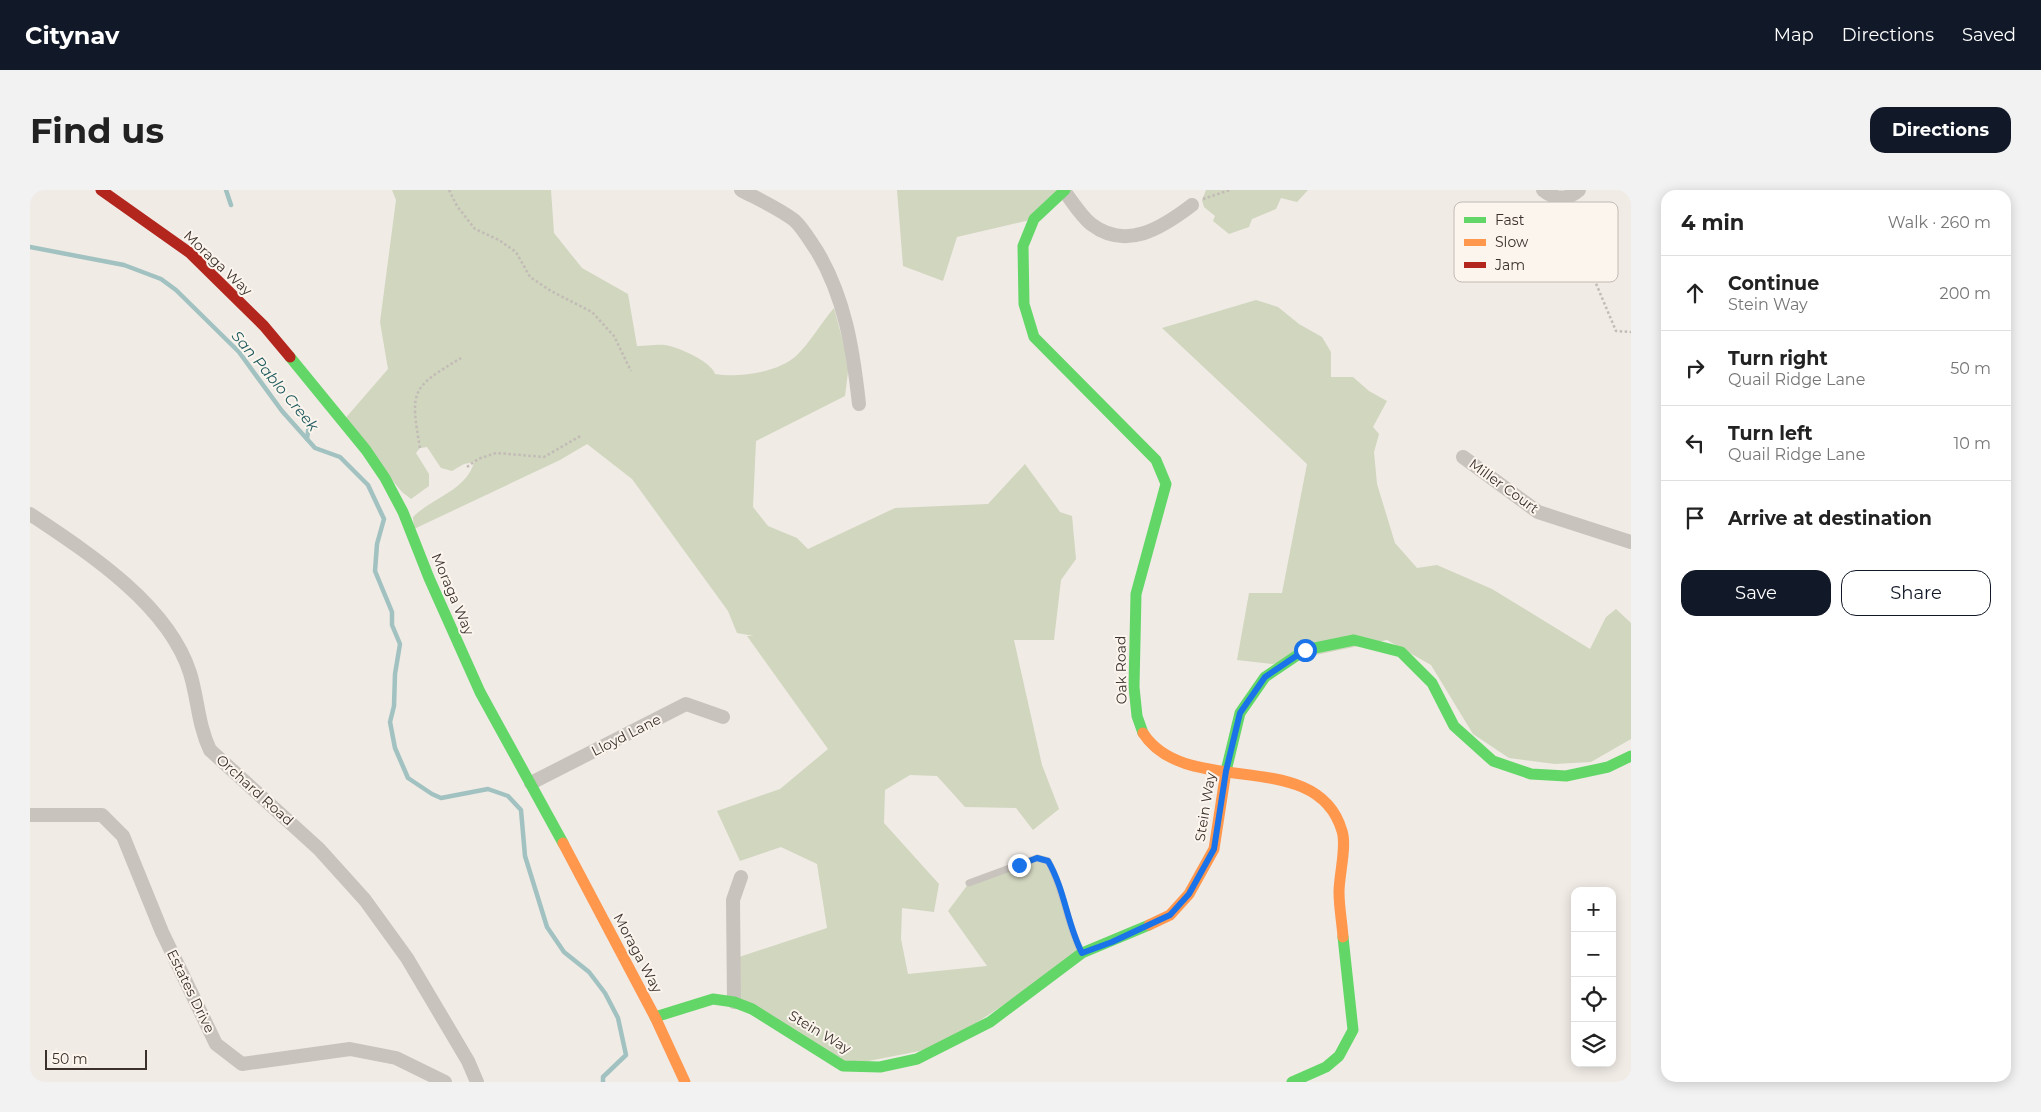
<!DOCTYPE html>
<html lang="en">
<head>
<meta charset="utf-8">
<style>
	body { margin:0; font-family:Montserrat,sans-serif; background:#f2f2f2; color:#222 }
	.controls { position:absolute; right:15px; bottom:15px; display:grid; overflow:hidden; border-radius:10px; box-shadow:0 2px 12px #0003 }
	.controls button { width:45px; height:45px; display:grid; place-items:center; padding:0; border:0; border-bottom:1px solid #e0e0e0; background:#fff; color:#222; font:25px sans-serif }
	.scale { position:absolute; left:15px; bottom:12px; width:102px; box-sizing:border-box; padding-left:5px; border:2px solid #3b302b; border-top:0; font-size:14px; line-height:18px; white-space:nowrap; color:#3b302b; -webkit-text-stroke:4px #fbf5ee; paint-order:stroke }
	.stop { position:absolute; width:15px; height:15px; margin:-11px; border:4px solid #1a73e8; border-radius:50%; background:#fff }
	.stop.end { background:#1a73e8; border-color:#fff; box-shadow:0 1px 5px #0008 }
	.list { margin:0; padding:0; list-style:none }
	h2 { display:flex; justify-content:space-between; align-items:center; height:65px; margin:0; padding:0 20px; font-size:21px }
	h2 small { font-size:16px; font-weight:400; color:#767676 }
	.list li { display:grid; grid-template-columns:32px 1fr auto; gap:15px; align-items:center; box-sizing:border-box; height:75px; padding:0 20px; border-top:1px solid #e0e0e0 }
	.list b { display:block; font-size:19px; white-space:nowrap }
	.list p { margin:0; font-size:16px; white-space:nowrap; color:#767676 }
	.list em { font-size:16px; font-style:normal; color:#767676 }
	.actions { display:flex; gap:10px; padding:15px 20px }
	.actions a { flex:1; padding:11px 0; border:1px solid #111827; border-radius:15px; text-align:center; font-size:18px; color:#111827 }
	.actions .main { background:#111827; color:#fff }
	.icon { flex:none; width:28px; height:28px; fill:none; stroke:currentColor; stroke-width:2; stroke-linecap:round; stroke-linejoin:round }
	.map { position:relative; flex:none; width:1601px; height:892px; overflow:hidden; border-radius:15px }
	header { display:flex; align-items:center; gap:30px; box-sizing:border-box; height:70px; padding:0 25px; background:#111827; color:#fff }
	header strong { font-size:24px }
	nav { display:flex; gap:28px; margin-inline-start:auto; font-size:18px }
	.intro { display:flex; align-items:center; justify-content:space-between; box-sizing:border-box; height:120px; padding:0 30px }
	h1 { margin:0; font-size:35px }
	.button { padding:12px 22px; border-radius:15px; background:#111827; color:#fff; font-size:18px; font-weight:700 }
	main { display:flex; gap:30px; padding:0 30px }
	aside { flex:1; background:#fff; border-radius:15px; box-shadow:0 2px 12px #0003 }
	.map>svg:first-child { display:block }
</style>
</head>
<body>
<header>
<strong>Citynav</strong>
<nav><a>Map</a><a>Directions</a><a>Saved</a></nav>
</header>
<div class="intro"><h1>Find us</h1><a class="button">Directions</a></div>
<main>
<div class="map">
<svg width="1601" height="892" viewBox="0 0 1601 892">
	<rect width="100%" height="100%" fill="#f0ebe5"/>
	<g fill="#d1d6bf">
		<path d="M362,0H521L524,43L552,78L598,104L607,156C616,156 626,154 635,155C648,157 681,171 685,184C708,188 747,183 766,166C780,153 791,133 804,118L819,174L815,206L726,251L723,317L738,336L767,348L778,359L865,318L958,314L995,274L1030,322L1042,326L1046,369L1031,390L1024,450H984L1012,575L1029,619L1003,640L986,618L935,617L907,586L880,585L855,600L854,633L909,694L904,722L872,718L871,749L878,784L957,776L918,721L939,693L1007,668L1018,671L1052,763L910,857L813,876L704,812L703,769L797,738L787,674L751,657L710,671L687,621L750,599L798,559L717,446H724L707,443L698,421L602,289L557,254L530,270L384,339L383,327C402,308 437,300 444,272L434,274L422,281L411,278L397,257L390,258L386,263L399,284V296L381,309L372,302L313,231L358,179L350,132L366,10Z"/>
		<polygon points="867,0 1035,0 1004,29 927,47 913,91 873,76"/>
		<polygon points="1176,0 1278,0 1267,12 1251,8 1246,19 1222,29 1219,37 1199,44 1183,31 1185,26 1174,17 1172,10"/>
		<polygon points="1226,110 1248,117 1269,134 1292,147 1301,162 1301,187 1323,187 1339,201 1357,211 1343,237 1349,244 1344,262 1347,294 1365,353 1387,378 1407,375 1462,399 1560,459 1576,427 1586,419 1601,433 1601,549 1561,572 1525,574 1479,568 1443,544 1401,475 1357,450 1243,474 1207,470 1219,403 1252,403 1277,274 1132,138"/>
	</g>
	<g fill="none" stroke-linecap="round" stroke-linejoin="round">
		<g stroke="#a1c2c1" stroke-width="4.5">
			<polyline points="196,0 201,15"/>
			<polyline points="0,57 94,75 131,89 146,100 209,162 252,221 285,258 310,267 338,295 354,329 347,354 345,381 362,422 362,435 370,454 365,484 364,516 360,532 365,558 378,588 402,604 411,608 458,599 478,606 491,620 495,666 517,737 534,762 559,782 575,803 588,828 596,865 573,887 573,892"/>
			<polyline points="277,249 279,234"/>
		</g>
		<g stroke="#c2bbb6" stroke-width="2.5" stroke-dasharray="2.5 2.5" stroke-linecap="butt">
			<polyline points="419,0 427,16 445,39 469,50 486,62 500,87 521,101 562,122 584,146 601,181"/>
			<polyline points="1173,9 1200,0"/>
			<polyline points="1535,20 1586,141 1601,142"/>
			<path d="M390,258C380,200 381,198 431,168"/>
			<polyline points="437,277 448,269 466,263 514,267 552,245"/>
		</g>
		<path stroke="#c9c3be" stroke-width="7" d="M939,693L1007,668L1018,671C1034,699 1036,732 1051,761"/>
		<g stroke="#c9c3be" stroke-width="14">
			<path d="M711,0C728,9 748,18 764,30C773,38 780,51 787,61C815,108 823,159 829,214"/>
			<path d="M1513,0C1525,10 1538,10 1549,0"/>
			<path d="M1034,1C1042,11 1051,26 1061,34C1096,61 1132,38 1162,15"/>
			<polyline points="1433,267 1508,322 1601,352"/>
			<path d="M0,324C57,362 138,414 160,483C168,509 168,535 180,560L289,659L335,710L377,768L438,871L447,892"/>
			<polyline points="501,593 656,514 693,527"/>
			<polyline points="0,625 72,625 93,646 132,742 186,854 212,874 320,859 366,868 415,892"/>
			<polyline points="704,812 703,710 711,687"/>
		</g>
		<g stroke="#63d668" stroke-width="11">
			<polyline points="1035,0 1004,29 993,56 994,114 1004,147 1126,270 1136,294 1106,404 1104,497 1107,526 1113,543"/>
			<polyline points="260,167 336,260 355,288 373,322 399,388 450,502 533,653"/>
			<polyline points="1196,581 1210,523 1235,487 1275,460 1324,450 1371,462 1402,493 1424,536 1463,571 1501,584 1536,586 1578,577 1601,566"/>
			<polyline points="625,827 683,809 704,812 722,819 813,876 850,877 887,869 960,832 1052,763 1119,735"/>
			<polyline points="1262,892 1296,877 1309,866 1323,840 1313,747"/>
		</g>
		<g stroke="#ff974d" stroke-width="11">
			<path d="M1113,543C1156,610 1287,555 1312,641C1317,656 1309,685 1309,702C1309,717 1312,732 1313,747"/>
			<polyline points="533,653 625,827 655,892"/>
			<polyline points="1119,735 1140,725 1159,704 1184,659 1196,581"/>
		</g>
		<polyline stroke="#b3261e" stroke-width="11" points="71,0 160,63 234,136 260,167"/>
	</g>
	<g fill="none" stroke-linecap="round" stroke-linejoin="round">
		<path stroke="#1a73e8" stroke-width="6" d="M989,675L1007,668L1018,671C1035,700 1037,734 1052,763L1082,752L1140,725L1159,704L1184,659L1196,581L1210,523L1235,487L1275,460"/>
	</g>
	<g text-anchor="middle" stroke-width="4" stroke-linejoin="round" paint-order="stroke">
		<g font-size="14" fill="#3b302b" stroke="#fbf5ee">
			<text transform="translate(188 73) rotate(43)" y="5">Moraga Way</text>
			<text transform="translate(1474 296) rotate(36)" y="5">Miller Court</text>
			<text transform="translate(423 404) rotate(67)" y="5">Moraga Way</text>
			<text transform="translate(1091 480) rotate(-91)" y="5">Oak Road</text>
			<text transform="translate(596 545) rotate(-27)" y="5">Lloyd Lane</text>
			<text transform="translate(225 600) rotate(42)" y="5">Orchard Road</text>
			<text transform="translate(1175 617) rotate(-81)" y="5">Stein Way</text>
			<text transform="translate(608 763) rotate(62)" y="5">Moraga Way</text>
			<text transform="translate(161 801) rotate(64)" y="5">Estates Drive</text>
			<text transform="translate(790 842) rotate(31)" y="5">Stein Way</text>
		</g>
		<g font-size="15" font-style="italic" fill="#1f5a5e" stroke="#fbf5ee">
			<text transform="translate(245 191) rotate(50)" y="5">San Pablo Creek</text>
		</g>
	</g>
	<rect x="1424" y="12" width="164" height="80" rx="8" fill="#fbf5ee" stroke="#c1bab4" stroke-width="1"/>
	<rect x="1434" y="27" width="22" height="6" fill="#63d668"/>
	<rect x="1434" y="49" width="22" height="7" fill="#ff974d"/>
	<rect x="1434" y="72" width="22" height="6" fill="#b3261e"/>
	<g font-size="14" fill="#3b302b">
		<text x="1465" y="35">Fast</text>
		<text x="1465" y="57">Slow</text>
		<text x="1465" y="80">Jam</text>
	</g>
</svg>
<div class="controls">
<button>+</button>
<button>−</button>
<button><svg class="icon" aria-label="locate" viewBox="0 0 24 24"><circle cx="12" cy="12" r="6"/><path d="M12 2v4M12 18v4M2 12h4M18 12h4"/></svg></button>
<button><svg class="icon" aria-label="layers" viewBox="0 0 24 24"><path d="M12 4l9 5-9 5-9-5zM3 14l9 5 9-5"/></svg></button>
</div>
<div class="scale">50 m</div>
<div class="stop" style="left:1275px;top:460px"></div>
<div class="stop end" style="left:989px;top:675px"></div>
</div>
<aside>
<h2>4 min<small>Walk · 260 m</small></h2>
<ul class="list">
<li><svg class="icon" aria-label="ahead" viewBox="0 0 24 24"><path d="M12 20V5M6 11l6-6 6 6"/></svg><div><b>Continue</b><p>Stein Way</p></div><em>200 m</em></li>
<li><svg class="icon" aria-label="right" viewBox="0 0 24 24"><path d="M7 20v-9h11M14 6l5 5-5 5"/></svg><div><b>Turn right</b><p>Quail Ridge Lane</p></div><em>50 m</em></li>
<li><svg class="icon" aria-label="left" viewBox="0 0 24 24"><path d="M17 20v-9H6M10 6l-5 5 5 5"/></svg><div><b>Turn left</b><p>Quail Ridge Lane</p></div><em>10 m</em></li>
<li><svg class="icon" aria-label="arrive" viewBox="0 0 24 24"><path d="M6 21V4h12l-3 4 3 4H6"/></svg><div><b>Arrive at destination</b></div></li>
</ul>
<div class="actions"><a class="main">Save</a><a>Share</a></div>
</aside>
</main>
</body>
</html>
